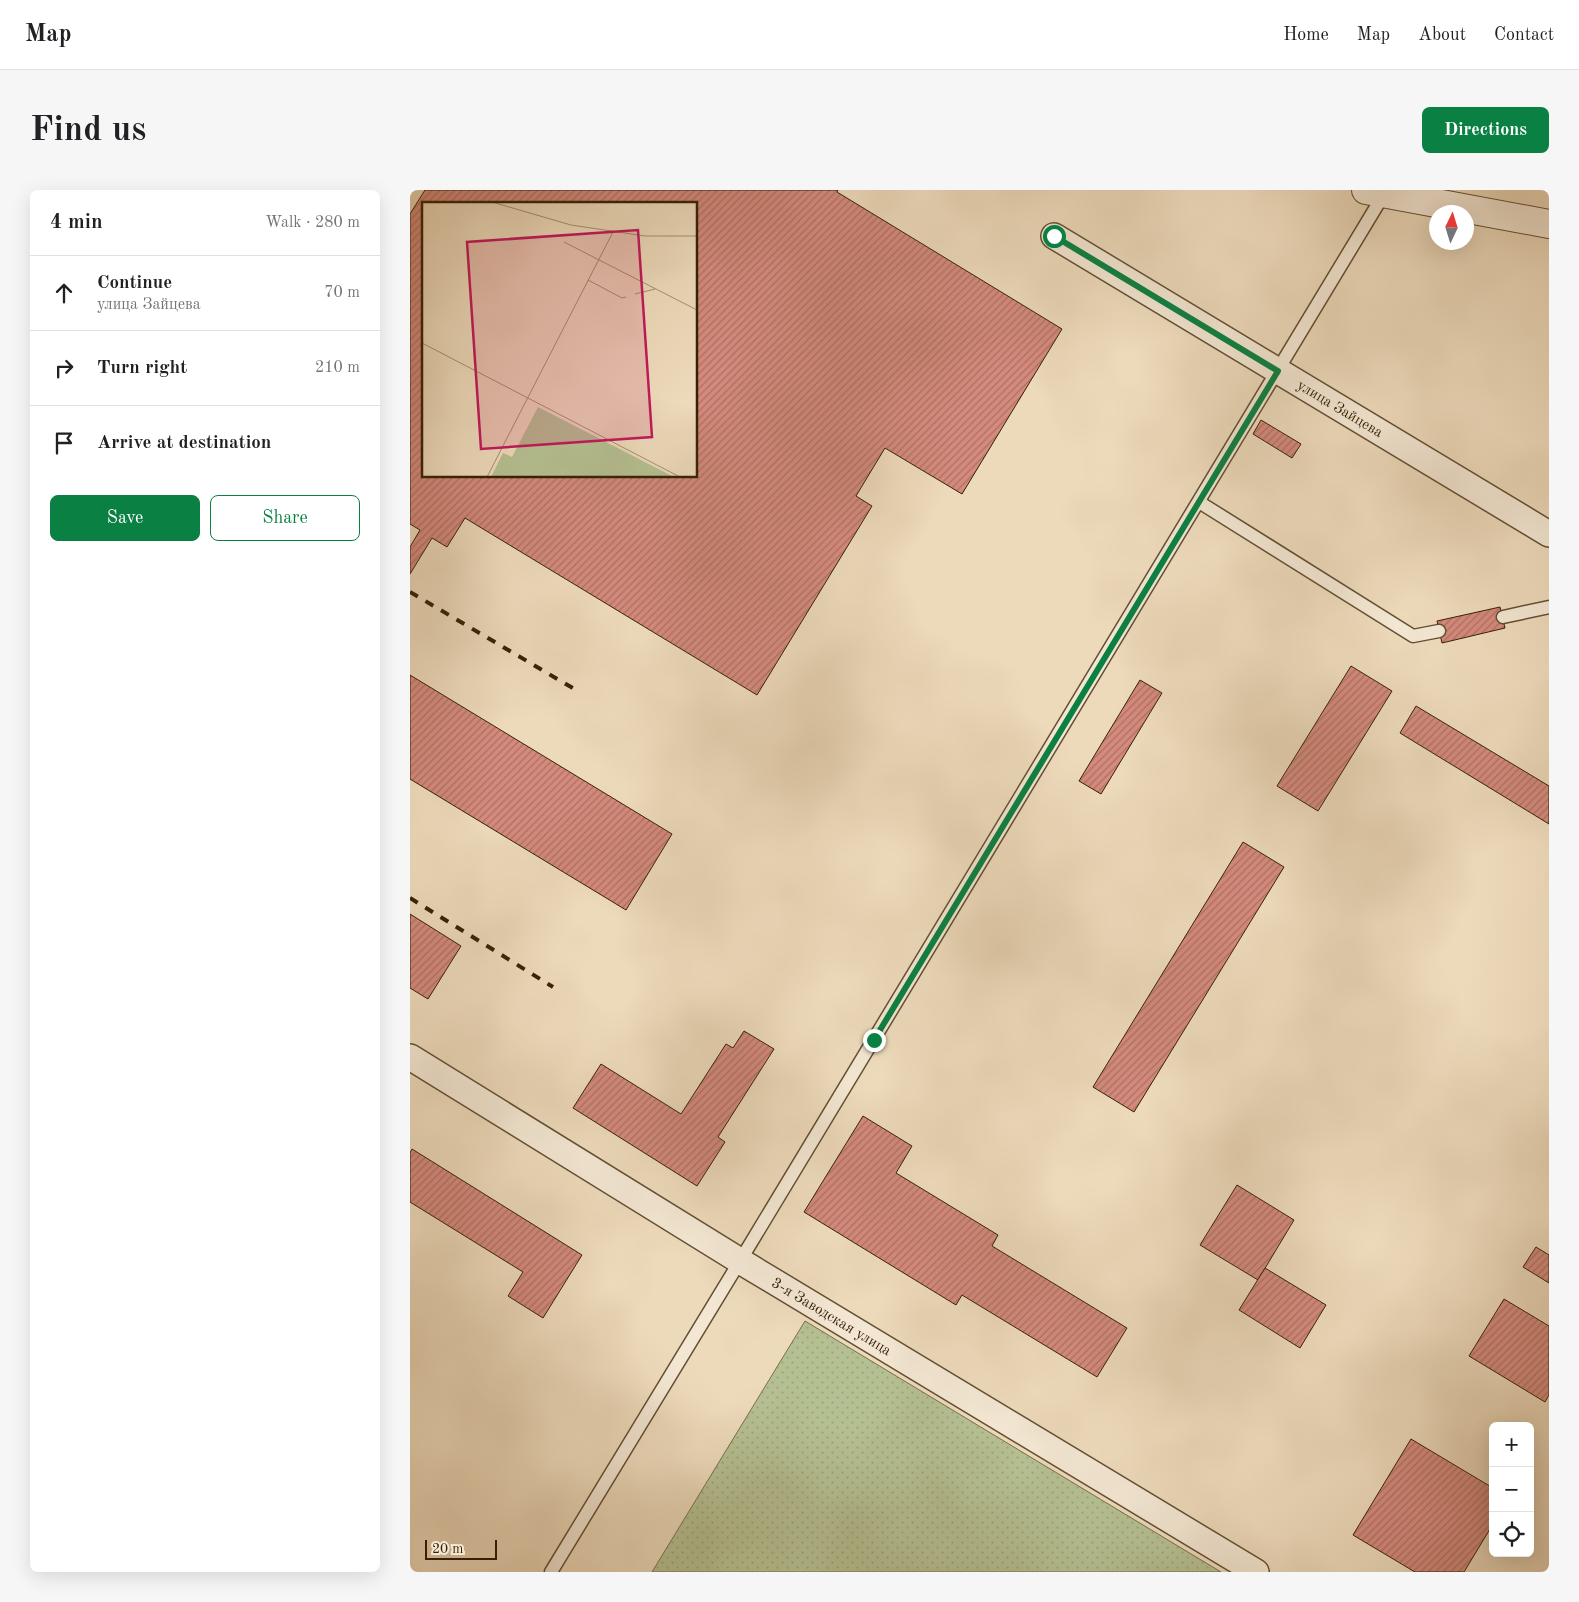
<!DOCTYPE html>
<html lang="en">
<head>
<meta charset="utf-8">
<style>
	body { margin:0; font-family:"Old Standard TT",serif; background:#f6f6f6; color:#202124 }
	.controls { position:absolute; right:15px; bottom:15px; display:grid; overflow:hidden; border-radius:8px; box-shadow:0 5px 20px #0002 }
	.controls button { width:45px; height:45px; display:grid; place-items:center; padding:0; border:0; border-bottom:1px solid #e0e0e0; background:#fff; color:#202124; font:25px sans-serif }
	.compass { position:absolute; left:1019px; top:15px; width:45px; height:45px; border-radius:50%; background:#fff; box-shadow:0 5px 20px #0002; rotate:4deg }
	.scale { position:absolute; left:15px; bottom:12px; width:72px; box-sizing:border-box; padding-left:5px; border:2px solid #362106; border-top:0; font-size:14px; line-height:18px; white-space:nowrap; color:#362106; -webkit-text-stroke:4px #f3e7d3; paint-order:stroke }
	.stop { position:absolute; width:15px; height:15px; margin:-11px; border:4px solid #0b8043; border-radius:50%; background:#fff }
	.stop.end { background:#0b8043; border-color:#fff; box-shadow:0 1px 5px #0008 }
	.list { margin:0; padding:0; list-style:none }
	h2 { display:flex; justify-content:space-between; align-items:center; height:65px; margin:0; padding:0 20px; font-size:21px }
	h2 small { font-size:16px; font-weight:400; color:#757577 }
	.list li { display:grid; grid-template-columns:32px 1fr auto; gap:15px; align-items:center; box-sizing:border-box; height:75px; padding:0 20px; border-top:1px solid #e0e0e0 }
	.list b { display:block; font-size:19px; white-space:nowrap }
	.list p { margin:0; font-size:16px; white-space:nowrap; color:#757577 }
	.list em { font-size:16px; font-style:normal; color:#757577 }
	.actions { display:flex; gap:10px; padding:15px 20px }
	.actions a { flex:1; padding:11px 0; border:1px solid #0b8043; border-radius:8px; text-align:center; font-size:18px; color:#0b8043 }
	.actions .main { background:#0b8043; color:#fff }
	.icon { flex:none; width:28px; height:28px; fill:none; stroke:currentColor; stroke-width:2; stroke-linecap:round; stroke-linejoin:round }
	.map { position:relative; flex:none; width:1139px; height:1382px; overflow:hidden; border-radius:8px }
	header { display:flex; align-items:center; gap:30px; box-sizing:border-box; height:70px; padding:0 25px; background:#fff; border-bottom:1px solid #e0e0e0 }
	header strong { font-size:24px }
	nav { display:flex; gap:28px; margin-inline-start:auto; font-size:18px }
	.intro { display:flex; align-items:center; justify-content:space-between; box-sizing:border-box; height:120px; padding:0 30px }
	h1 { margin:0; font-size:35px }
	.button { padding:12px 22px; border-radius:8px; background:#0b8043; color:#fff; font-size:18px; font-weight:700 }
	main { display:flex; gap:30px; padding:0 30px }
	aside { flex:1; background:#fff; border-radius:8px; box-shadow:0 5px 20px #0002 }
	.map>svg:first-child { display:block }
</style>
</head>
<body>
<header>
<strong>Map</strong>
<nav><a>Home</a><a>Map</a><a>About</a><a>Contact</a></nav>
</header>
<div class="intro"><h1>Find us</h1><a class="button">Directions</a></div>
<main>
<aside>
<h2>4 min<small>Walk · 280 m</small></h2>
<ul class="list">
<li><svg class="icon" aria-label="ahead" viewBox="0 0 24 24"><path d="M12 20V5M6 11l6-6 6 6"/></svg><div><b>Continue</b><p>улица Зайцева</p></div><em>70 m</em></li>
<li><svg class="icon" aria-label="right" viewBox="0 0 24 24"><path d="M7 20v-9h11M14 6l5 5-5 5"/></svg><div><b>Turn right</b></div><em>210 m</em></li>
<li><svg class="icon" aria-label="arrive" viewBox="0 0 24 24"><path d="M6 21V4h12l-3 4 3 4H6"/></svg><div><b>Arrive at destination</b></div></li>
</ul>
<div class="actions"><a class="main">Save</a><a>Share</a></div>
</aside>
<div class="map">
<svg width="1139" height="1382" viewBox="0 0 1139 1382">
	<defs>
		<pattern id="grass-dots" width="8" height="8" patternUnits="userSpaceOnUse" patternTransform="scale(1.25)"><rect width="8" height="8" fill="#b5c092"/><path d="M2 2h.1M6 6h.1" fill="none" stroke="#9ca57c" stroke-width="1.8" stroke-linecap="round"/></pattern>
		<pattern id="building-hatch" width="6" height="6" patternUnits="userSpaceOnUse" patternTransform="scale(1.25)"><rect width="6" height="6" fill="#d48a7d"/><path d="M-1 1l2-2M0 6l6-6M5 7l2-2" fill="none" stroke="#ad7064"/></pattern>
	</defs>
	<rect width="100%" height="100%" fill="#eddabb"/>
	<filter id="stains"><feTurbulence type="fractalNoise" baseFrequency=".004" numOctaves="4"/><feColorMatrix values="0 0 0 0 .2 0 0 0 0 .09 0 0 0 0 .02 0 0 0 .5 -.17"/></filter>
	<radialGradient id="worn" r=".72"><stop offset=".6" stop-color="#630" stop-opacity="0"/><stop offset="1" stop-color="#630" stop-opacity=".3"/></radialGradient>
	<polygon fill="url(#grass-dots)" stroke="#76704c" points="395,1131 811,1382 242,1382"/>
	<g fill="url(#building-hatch)" stroke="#362106" fill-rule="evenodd">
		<path d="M15,0H428L427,2L652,139L552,304L475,258L446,306L462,316L347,505L55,328L37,357L22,348L0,384V357L10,340L0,334V24ZM14,14H286V286H14Z"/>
		<polygon points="851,230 891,254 882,268 843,244"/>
		<polygon points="1090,417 1095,438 1032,453 1027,431"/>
		<polygon points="941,476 982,501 908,621 867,596"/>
		<polygon points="0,485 262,644 216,720 0,589"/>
		<polygon points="730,490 752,503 691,604 669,591"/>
		<polygon points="1006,516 1139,596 1139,634 990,543"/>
		<polygon points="833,652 874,677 724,922 683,897"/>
		<polygon points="0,724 51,756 18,809 0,798"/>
		<polygon points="334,841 364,859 308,947 315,952 287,996 163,918 191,874 271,924 316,854 323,858"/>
		<polygon points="453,926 502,956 486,983 588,1045 582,1056 717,1138 687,1187 552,1105 546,1115 394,1022"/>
		<polygon points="2,959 172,1065 133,1128 98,1106 113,1082 0,1012 0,963"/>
		<polygon points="827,995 884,1030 848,1090 790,1055"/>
		<polygon points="1126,1057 1139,1065 1139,1093 1113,1077"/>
		<polygon points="855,1078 916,1115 890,1158 829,1120"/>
		<polygon points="1094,1109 1139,1136 1139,1205 1135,1212 1059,1166"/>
		<polygon points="1001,1249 1083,1298 1083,1334 1054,1382 1005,1382 943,1345"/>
	</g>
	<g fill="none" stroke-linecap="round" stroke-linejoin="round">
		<g stroke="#644f33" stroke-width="15">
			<g id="service">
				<polyline points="789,312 1003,446 1029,441"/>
				<polyline points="1093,427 1139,417"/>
				<polyline points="141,1382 330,1071 974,4"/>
			</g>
		</g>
		<g stroke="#644f33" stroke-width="28">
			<g id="minor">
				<path id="s1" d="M644,46L1139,344"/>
				<path id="s2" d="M0,867L330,1071L846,1382"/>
			</g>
		</g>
		<g stroke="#644f33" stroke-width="30">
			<polyline id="tertiary" points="956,0 1139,34"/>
		</g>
		<use href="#service" stroke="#f3e7d3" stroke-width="12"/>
		<use href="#minor" stroke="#f3e7d3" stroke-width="25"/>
		<use href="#tertiary" stroke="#f3e7d3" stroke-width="28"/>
		<g stroke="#362106" stroke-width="4" stroke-dasharray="9 9" stroke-linecap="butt">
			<polyline points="0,402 166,500"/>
			<polyline points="0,708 143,797"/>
		</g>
	</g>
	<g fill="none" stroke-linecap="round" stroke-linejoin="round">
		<polyline stroke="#0b8043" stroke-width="6" points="464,850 868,181 644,46"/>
	</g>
	<g text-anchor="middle" stroke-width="4" stroke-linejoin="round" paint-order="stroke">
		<g font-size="15" fill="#362106" stroke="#f3e7d3">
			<text dy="5" stroke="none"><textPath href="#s1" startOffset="334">улица Зайцева</textPath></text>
			<text dy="5" stroke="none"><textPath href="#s2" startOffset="495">3-я Заводская улица</textPath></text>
		</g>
	</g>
	<g transform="translate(12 12)">
		<rect width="275" height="275" fill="#eddabb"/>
		<path d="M116,205L252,275H69L81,251L90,255Z" fill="#b5c092"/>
		<path fill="none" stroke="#a49073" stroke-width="1" d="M70,0L149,23L223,34H275M142,40L275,108M166,78L200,96L204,95M213,92L233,87M0,141L258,275M65,275L191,30"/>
		<path fill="#c2185b" fill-opacity="0.15" stroke="#c2185b" stroke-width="2.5" d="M216,28L230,235L59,247L45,40Z"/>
		<rect width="275" height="275" fill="none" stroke="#362106" stroke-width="2.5"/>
	</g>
	<rect width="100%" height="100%" filter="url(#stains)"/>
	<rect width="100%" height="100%" fill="url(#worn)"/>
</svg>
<div class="controls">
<button>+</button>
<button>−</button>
<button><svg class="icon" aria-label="locate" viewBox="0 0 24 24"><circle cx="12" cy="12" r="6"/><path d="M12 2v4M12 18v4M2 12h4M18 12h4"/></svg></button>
</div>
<svg class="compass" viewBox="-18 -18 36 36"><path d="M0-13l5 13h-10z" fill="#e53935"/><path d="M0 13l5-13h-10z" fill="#757577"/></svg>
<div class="scale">20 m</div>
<div class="stop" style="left:644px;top:46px"></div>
<div class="stop end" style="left:464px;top:850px"></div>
</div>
</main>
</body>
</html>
